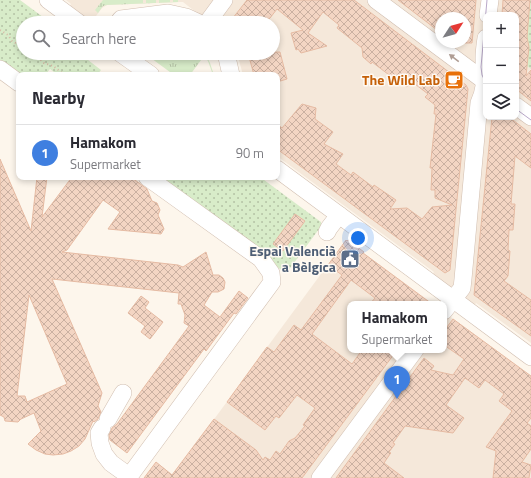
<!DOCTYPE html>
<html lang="en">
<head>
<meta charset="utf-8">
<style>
	body { margin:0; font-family:"Titillium Web",sans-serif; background:#f7f7f7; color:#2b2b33 }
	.controls { position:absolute; right:12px; top:12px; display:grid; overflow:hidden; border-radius:8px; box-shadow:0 2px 6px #0003 }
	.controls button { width:36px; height:36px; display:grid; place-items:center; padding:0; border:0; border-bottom:1px solid #e1e1e2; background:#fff; color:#2b2b33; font:20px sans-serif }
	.compass { position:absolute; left:435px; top:12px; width:36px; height:36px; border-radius:50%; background:#fff; box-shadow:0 2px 6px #0003; rotate:54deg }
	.you { position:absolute; left:358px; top:238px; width:14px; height:14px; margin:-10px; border:3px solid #fff; border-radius:50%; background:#1a73e8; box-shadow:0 0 0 6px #1a73e833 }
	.badge { display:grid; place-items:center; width:26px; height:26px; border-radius:50%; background:#e76f51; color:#fff; font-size:13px; font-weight:700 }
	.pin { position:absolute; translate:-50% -33px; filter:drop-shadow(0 1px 2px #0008) }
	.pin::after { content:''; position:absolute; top:21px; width:14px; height:12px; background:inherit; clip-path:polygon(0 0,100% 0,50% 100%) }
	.popup { position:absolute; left:347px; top:301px; width:100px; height:52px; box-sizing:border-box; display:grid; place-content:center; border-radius:8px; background:#fff; filter:drop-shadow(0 1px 3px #0005); font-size:13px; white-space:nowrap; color:#7c7c81 }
	.popup b { font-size:15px; color:#2b2b33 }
	.popup::after { content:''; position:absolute; left:50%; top:100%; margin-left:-8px; border:8px solid transparent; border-top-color:#fff }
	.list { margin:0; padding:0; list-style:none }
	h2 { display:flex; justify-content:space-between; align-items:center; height:52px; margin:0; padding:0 16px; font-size:17px }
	h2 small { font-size:13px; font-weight:400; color:#7c7c81 }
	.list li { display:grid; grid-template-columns:26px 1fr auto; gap:12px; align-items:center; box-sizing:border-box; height:56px; padding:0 16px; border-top:1px solid #e1e1e2 }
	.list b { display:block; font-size:15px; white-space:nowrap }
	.list p { margin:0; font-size:13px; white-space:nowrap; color:#7c7c81 }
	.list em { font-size:13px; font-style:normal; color:#7c7c81 }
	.icon { flex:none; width:22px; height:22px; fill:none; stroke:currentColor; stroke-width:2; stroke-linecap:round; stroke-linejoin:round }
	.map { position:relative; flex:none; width:531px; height:478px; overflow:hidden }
	.search { position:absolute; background:#fff; box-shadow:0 2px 6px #0003; left:16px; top:16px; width:264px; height:44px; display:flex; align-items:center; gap:10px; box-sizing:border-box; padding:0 14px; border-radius:22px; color:#7c7c81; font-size:15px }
	.panel { position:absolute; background:#fff; box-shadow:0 2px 6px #0003; left:16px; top:72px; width:264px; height:108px; border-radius:8px }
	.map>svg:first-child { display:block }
</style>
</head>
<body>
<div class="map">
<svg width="531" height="478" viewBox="0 0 531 478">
	<defs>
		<pattern id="grass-tufts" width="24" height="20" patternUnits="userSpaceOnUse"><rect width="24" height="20" fill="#d8ecc9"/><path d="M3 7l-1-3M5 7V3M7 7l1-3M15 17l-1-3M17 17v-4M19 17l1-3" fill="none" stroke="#b4c2a5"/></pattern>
		<pattern id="park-dots" width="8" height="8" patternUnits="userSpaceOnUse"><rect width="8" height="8" fill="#d8ecc9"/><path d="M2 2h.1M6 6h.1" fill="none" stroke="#b4c2a5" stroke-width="1.8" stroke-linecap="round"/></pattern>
		<pattern id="building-cross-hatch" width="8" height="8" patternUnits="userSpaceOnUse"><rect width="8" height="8" fill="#f3d5c3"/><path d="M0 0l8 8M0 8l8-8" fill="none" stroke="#cab0a1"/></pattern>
	</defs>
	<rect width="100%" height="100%" fill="#fdf6ec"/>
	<g fill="#f5e8da" fill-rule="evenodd">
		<path d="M66,0H531V343L476,303L474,306L466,300L467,278L457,282L451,289L432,275L434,272L277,156V75H243L237,53H273V23H213L202,17L183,2H181L107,5L102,8L96,16L103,21L101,23H92L69,8L71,4ZM486,15H516V117H486ZM441,18H465V42H441Z"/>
		<polygon points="346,240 433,304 350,304 350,350 444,350 444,312 531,376 531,478 144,478 156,462 173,475"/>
	</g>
	<g fill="url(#grass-tufts)">
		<polygon points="103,0 143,0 143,3 146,3 146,0 156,0 156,3 159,3 159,0 170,0 170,2 173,2 173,0 178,0 178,2 107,5 103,6 98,13 95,10"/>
		<polygon points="144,53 154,53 154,55 160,59 164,53 179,53 180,55 191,57 192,53 205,53 210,63 214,75 213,75 208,61 204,56 190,75 174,75"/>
	</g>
	<g fill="url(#park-dots)">
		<polygon points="0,0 20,0 51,23 23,23 23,53 79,53 101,70 97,75 58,75 50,69 45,75 39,75 35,72 33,75 30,75 26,73 24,75 19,75 0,62"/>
		<polygon points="530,0 531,0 531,69 523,63 526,48"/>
		<polygon points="159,177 260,177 321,222 321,225 322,225 288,271 285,271 284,272 157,179"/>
	</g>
	<g fill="url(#building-cross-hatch)" stroke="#e6bba3" fill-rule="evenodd">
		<polygon points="247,0 354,0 466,85 468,89 450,270 445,273 277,149 277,124 282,128 302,104 316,108 315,119 333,132 324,144 343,154 336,164 351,175 353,172 373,187 374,185 396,200 390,209 407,208 422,219 432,207 452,205 435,198 435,190 431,190 432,168 430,168 436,114 434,114 435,105 425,97 428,94 411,81 407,87 402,83 401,84 372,62 371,64 363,57 362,48 337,28 339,25 323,12 308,33 327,46 301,53 298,49 296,50 291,33 303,30 277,9 270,18 263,23 229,23"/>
		<polygon points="398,0 476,0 472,43 465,43 465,18 441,18 441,33"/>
		<polygon points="503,0 530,0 527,37 529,47 526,76 531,70 531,101 516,89 516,15 502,15"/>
		<polygon points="280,52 287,79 277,82 277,75 254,75 248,53"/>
		<polygon points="492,117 509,117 531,134 531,168 515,156 511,204 515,204 513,230 509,230 508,250 510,251 508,276 504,281 531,300 531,336 474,295"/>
		<path d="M0,159L31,231L37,177H47L42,217L72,177H131L147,189L152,201L157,203L160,210L158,215L164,229L161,234L108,229L120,212L103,200L67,250L62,252L178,265L183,267L206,252L213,275H219L223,278L225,282L224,289L218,292H212L204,305L220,317L239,291L248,298L236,314L234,313L206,351L204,349L127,453L110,440L109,435L112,428L117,424L189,326L184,323L185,315L181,304H178L179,293L52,279L102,393L98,406L101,412L98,419L94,422L93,421L85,439L79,446L71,451L63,454L53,455L45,454L36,450L28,444L41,431L34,413L21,419L18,422L5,421L4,417L0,415ZM29,295L67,384L27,402L25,396H17Z"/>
		<polygon points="295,214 305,221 283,251 273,244"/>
		<polygon points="346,240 347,241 348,240 364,252 363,253 432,304 370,304 375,298 351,280 312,334 352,364 362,350 397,350 302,478 144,478 156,462 172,475 214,419 256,450 263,460 265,457 270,460 276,451 280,454 289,441 295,438 305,426 303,425 315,408 297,395 279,418 276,416 265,430 227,402 267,347 274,352 294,325 301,330 342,275 328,265"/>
		<polygon points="141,296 149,302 145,308 163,322 150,339 141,332 145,326 128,313"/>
		<polygon points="453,319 531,376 531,418 527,423 531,426 531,449 522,462 531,465 529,478 493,478 496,451 486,447 512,411 499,401 504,394 485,380 479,388 465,378 446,405 464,418 453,433 405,426 393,443 395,444 389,452 391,453 390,454 384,463 404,478 336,478 424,358 434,366 431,370 453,375 464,359 444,345 444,331"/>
	</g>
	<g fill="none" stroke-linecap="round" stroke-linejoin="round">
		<g stroke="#d1beb0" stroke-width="18">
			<g id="minor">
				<polyline points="48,0 79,23"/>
				<polyline points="376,0 486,82"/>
				<polyline points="488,15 490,0"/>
				<polyline points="118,23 121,19 168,13 186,17 199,23"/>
				<polyline points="207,23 224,0"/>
				<polyline points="120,53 151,75"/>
				<polyline points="226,53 231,75"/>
				<polyline points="0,69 19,83"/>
				<polyline points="516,106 531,117"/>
				<polyline points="277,169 531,357"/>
				<polyline points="327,232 329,228 339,215"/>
				<path d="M444,311L462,288L463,279L479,103C487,85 484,77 484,58C484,52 485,45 486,38"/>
				<polyline points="108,419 123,393"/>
				<polyline points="102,428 99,433 100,443 104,454 111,463 129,476"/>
				<polyline points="128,478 272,282 271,273 261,259 147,177"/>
				<polyline points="320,478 415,350"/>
			</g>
		</g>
		<g stroke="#d9b8a5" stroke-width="2" stroke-dasharray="1 3" stroke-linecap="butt">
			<polyline points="0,30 8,35 12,41 23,47"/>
			<polyline points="31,53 37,56 44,63 53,66 65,75"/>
		</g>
		<use href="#minor" stroke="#fff" stroke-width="17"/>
		<g stroke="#b9a8c9" stroke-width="1">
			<polyline points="486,83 482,75 481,67 487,0"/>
			<polyline points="516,109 531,120"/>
		</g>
	</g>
	<defs><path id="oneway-solid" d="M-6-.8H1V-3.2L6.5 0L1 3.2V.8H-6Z"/></defs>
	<use fill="#af9d94" href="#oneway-solid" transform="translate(454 58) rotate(-143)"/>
	<defs>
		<g id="cafe-square" transform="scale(1)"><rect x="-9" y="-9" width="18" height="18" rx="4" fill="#e8710a" stroke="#fffaf3"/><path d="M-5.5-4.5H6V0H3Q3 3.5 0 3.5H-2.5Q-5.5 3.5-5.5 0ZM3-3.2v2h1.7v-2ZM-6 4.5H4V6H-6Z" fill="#fff"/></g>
		<g id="civic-square" transform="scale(1)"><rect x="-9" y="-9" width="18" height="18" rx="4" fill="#5c6f8a" stroke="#fffaf3"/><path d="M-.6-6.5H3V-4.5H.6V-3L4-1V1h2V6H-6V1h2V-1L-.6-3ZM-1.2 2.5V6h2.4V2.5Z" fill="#fff"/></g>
	</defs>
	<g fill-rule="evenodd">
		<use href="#cafe-square" x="454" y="80"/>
		<use href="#civic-square" x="350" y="259"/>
	</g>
	<g text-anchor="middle" stroke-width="3" stroke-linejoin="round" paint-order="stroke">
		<g font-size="14" font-weight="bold" fill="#c56008" stroke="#fffaf3" text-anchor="end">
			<text x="440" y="85">The Wild Lab</text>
		</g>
		<g font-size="14" font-weight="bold" fill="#4e5e75" stroke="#fffaf3" text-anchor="end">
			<text x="336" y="256">Espai Valencià<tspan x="336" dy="16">a Bèlgica</tspan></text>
		</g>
	</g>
</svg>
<div class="controls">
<button>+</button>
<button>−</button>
<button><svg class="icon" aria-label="layers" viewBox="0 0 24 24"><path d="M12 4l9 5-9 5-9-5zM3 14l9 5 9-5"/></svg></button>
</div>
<svg class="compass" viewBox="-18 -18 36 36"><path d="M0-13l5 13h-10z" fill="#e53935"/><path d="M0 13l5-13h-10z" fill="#7c7c81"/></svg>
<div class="you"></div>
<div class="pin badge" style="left:397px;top:399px;background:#3f7fe0">1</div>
<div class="popup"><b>Hamakom</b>Supermarket</div>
<div class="search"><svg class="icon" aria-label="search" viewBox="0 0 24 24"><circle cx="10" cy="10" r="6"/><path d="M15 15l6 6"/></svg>Search here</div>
<section class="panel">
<h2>Nearby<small></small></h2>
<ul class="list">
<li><span class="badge" style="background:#3f7fe0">1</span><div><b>Hamakom</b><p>Supermarket</p></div><em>90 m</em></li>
</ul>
</section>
</div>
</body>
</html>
